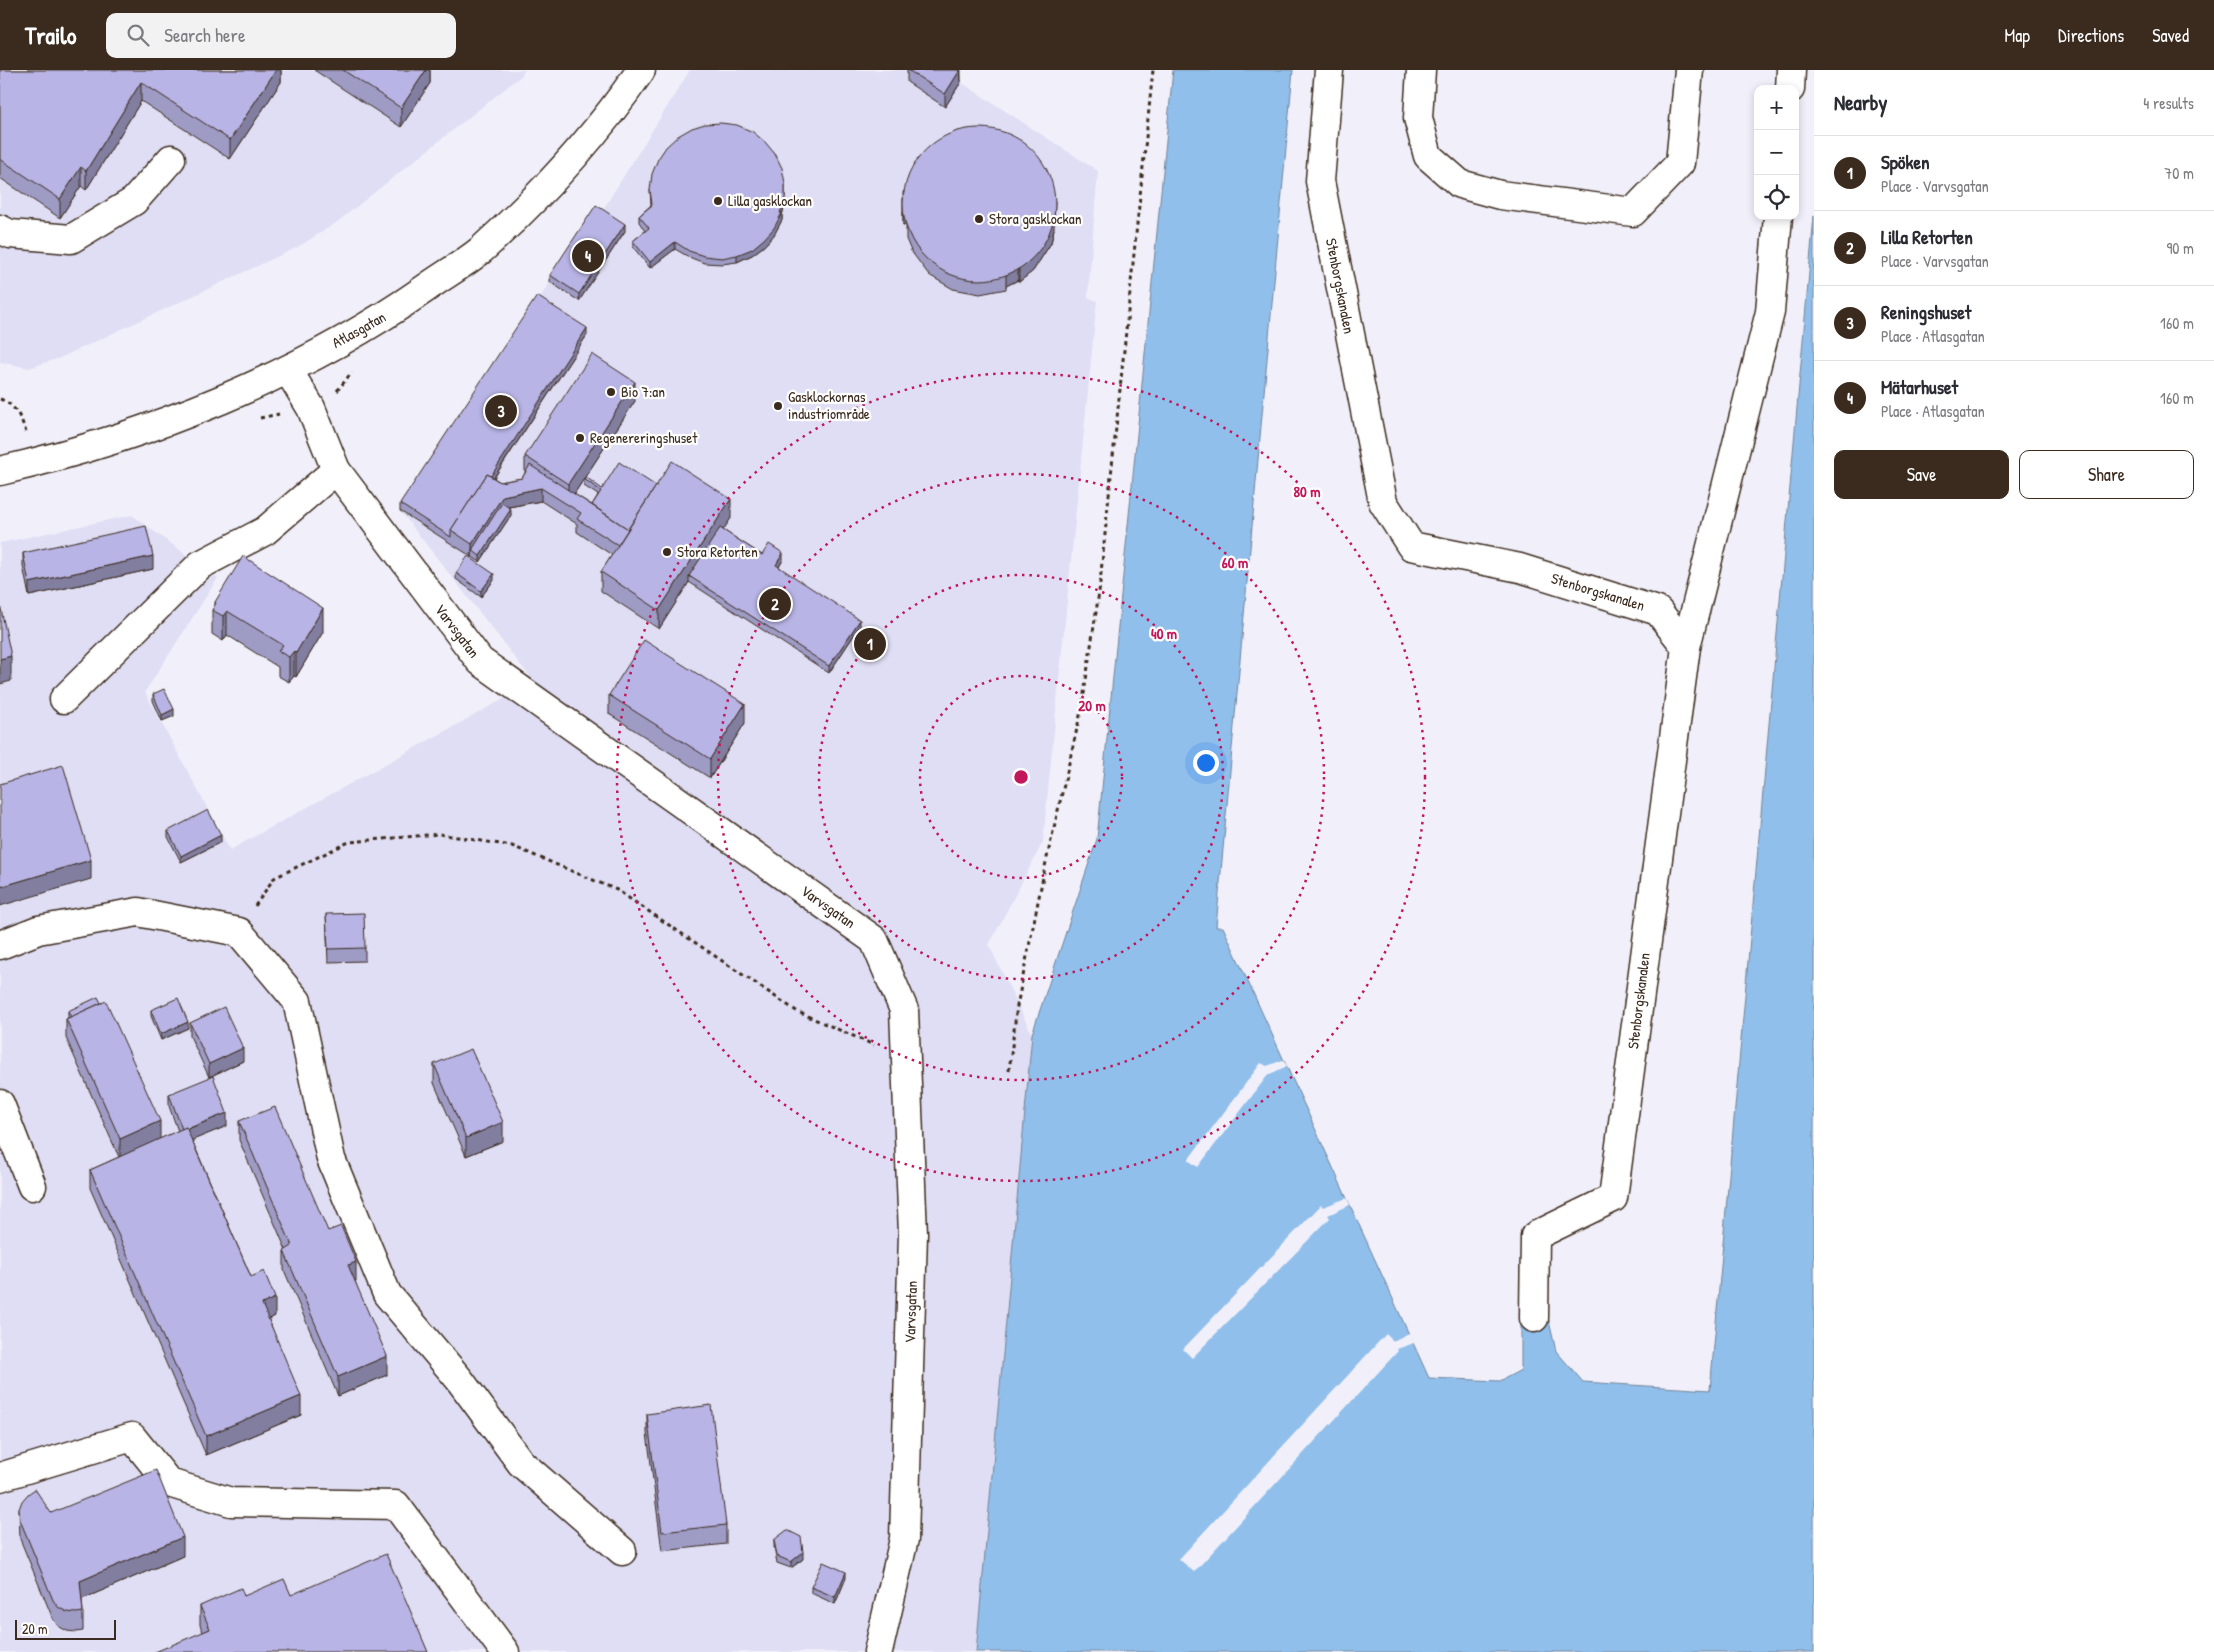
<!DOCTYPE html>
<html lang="en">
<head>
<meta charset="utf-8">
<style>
	body { margin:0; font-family:"Patrick Hand",sans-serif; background:#f2f2f3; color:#2b2b33 }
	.controls { position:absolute; right:15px; top:15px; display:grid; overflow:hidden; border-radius:10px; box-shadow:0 2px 8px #0003 }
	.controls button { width:45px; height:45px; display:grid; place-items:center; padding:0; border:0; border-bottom:1px solid #e1e1e2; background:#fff; color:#2b2b33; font:25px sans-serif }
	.scale { position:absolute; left:15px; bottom:12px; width:101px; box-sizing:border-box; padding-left:5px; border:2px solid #3b2a1e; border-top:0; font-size:14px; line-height:18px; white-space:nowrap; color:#3b2a1e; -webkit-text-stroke:4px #fff; paint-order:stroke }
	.you { position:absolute; left:1205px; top:692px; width:18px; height:18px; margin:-12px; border:4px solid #fff; border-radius:50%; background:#1a73e8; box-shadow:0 0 0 8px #1a73e833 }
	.badge { display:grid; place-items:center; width:32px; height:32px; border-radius:50%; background:#3b2a1e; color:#fff; font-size:16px; font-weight:700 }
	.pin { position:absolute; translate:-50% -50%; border:2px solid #fff; box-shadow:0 1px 5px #0006 }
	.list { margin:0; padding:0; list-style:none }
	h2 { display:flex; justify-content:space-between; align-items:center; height:65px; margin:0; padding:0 20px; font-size:21px }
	h2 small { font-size:16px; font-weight:400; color:#7c7c81 }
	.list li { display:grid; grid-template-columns:32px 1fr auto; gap:15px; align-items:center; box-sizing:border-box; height:75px; padding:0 20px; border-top:1px solid #e1e1e2 }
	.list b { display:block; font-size:19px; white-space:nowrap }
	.list p { margin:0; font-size:16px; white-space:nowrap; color:#7c7c81 }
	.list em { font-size:16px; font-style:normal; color:#7c7c81 }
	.actions { display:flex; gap:10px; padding:15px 20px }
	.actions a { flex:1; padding:11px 0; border:1px solid #3b2a1e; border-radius:10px; text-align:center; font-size:18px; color:#3b2a1e }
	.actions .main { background:#3b2a1e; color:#fff }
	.icon { flex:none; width:28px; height:28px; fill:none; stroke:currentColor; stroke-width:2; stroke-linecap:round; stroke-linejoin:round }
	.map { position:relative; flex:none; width:1814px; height:1582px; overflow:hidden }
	header { display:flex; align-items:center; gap:30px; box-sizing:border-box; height:70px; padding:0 25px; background:#3b2a1e; color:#fff }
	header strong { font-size:24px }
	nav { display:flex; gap:28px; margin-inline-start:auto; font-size:18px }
	.search { width:350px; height:45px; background:#f2f2f3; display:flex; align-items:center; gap:12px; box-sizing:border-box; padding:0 18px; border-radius:10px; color:#7c7c81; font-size:19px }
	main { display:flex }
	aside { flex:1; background:#fff }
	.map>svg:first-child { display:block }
</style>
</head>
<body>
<header>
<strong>Trailo</strong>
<div class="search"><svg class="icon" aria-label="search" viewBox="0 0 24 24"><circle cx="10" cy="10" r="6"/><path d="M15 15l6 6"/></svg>Search here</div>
<nav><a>Map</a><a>Directions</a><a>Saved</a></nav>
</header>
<main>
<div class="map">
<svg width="1814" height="1582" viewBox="0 0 1814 1582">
	<rect width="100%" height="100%" fill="#f1f0fa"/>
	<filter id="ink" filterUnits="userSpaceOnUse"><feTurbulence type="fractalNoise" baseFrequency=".02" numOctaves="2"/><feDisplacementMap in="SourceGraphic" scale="10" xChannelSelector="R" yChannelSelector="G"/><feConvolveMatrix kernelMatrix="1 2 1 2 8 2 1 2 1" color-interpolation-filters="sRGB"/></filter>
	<g filter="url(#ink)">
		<g fill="#e0def4">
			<polygon points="0,0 525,0 521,6 336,153 298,177 60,288 29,298 0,292"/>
			<polygon points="690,0 942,0 1098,101 1088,227 1097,231 1043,772 989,875 1032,964 976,1582 0,1582 0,473 132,445 218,508 145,622 230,780 534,612 400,441 596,142 600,144"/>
		</g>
		<polygon fill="#91bfeb" stroke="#6f8399" points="1173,0 1293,0 1216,857 1223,857 1429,1308 1500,1311 1521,1300 1521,1249 1548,1247 1556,1281 1583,1312 1710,1320 1814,146 1814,1582 976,1582 1032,964 1097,769"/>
		<g fill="#f1f0fa">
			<polygon points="1283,990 1287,996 1268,1005 1198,1097 1188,1090 1261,993 1267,996"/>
			<polygon points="1347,1128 1350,1135 1328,1145 1330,1148 1192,1288 1183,1279 1321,1135 1323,1137"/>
			<polygon points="1409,1263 1414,1273 1397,1279 1398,1281 1194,1502 1179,1489 1386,1264 1393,1271"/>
		</g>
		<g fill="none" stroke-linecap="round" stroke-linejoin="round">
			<g stroke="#3b2a1e" stroke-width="31">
				<g id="minor">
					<polyline points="1329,0 1320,111 1383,432 1411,476 1520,498 1658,541 1686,577 1613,1128 1535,1166 1534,1248"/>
					<polyline points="1421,0 1418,48 1428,86 1460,114 1500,125 1633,142 1680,93 1689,0"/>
					<polyline points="1790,19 1791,0"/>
					<polyline points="0,159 10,164 71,169 134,131 171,89"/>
					<polyline points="288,300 311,338 336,400 480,591 874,870 904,940 913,1164 904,1469 878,1582"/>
					<path d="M0,401C150,366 300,306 426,218C444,205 464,194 481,180C540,127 596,66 641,0"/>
					<polyline points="1686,577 1770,242 1778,146"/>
					<polyline points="64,629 200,495 265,461 336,400"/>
					<polyline points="0,875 38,860 138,842 239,862 297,931 331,1089 387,1224 459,1309 521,1393 622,1481"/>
					<polyline points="0,1034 32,1116"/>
					<polyline points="0,1407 132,1367 169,1413 231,1432 396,1435 505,1582"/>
				</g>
			</g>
			<g stroke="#3b2a1e" stroke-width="3" stroke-dasharray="4 4" stroke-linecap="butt">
				<polyline points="337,321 352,302"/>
				<path d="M0,329C15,334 21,348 26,362"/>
				<polyline points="260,348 279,344"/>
				<polyline points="255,836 274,808 349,772 439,764 512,776 617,820 798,942 874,975"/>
				<polyline points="1009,1001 1017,936 1046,792 1082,637 1099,522 1153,0"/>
			</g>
			<use href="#minor" stroke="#fff" stroke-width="28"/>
		</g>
		<g fill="#9e9bc5" stroke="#3b2a1e">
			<polygon points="0,0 281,0 281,12 230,89 141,31 86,120 81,116 60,148 0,108"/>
			<polygon points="314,0 430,0 430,13 401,57"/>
			<polygon points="907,0 961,0 961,12 945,37 907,12"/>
			<polygon points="956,65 1054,159 1051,173 1033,201 1019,212 1018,210 1006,216 1006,219 980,224 953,219 929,205 911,181 906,169 906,154 903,155 903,122"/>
			<polygon points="785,113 785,135 782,145 782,150 774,165 764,176 752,185 737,192 722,194 704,193 689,187 675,179 650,198 633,177 633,171 645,161 639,152 639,146 651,135 650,120"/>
			<polygon points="625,161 579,231 550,212 550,205"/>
			<polygon points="587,265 494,408 500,412 522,408 525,403 525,386 635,331 574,424 592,435 598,425 584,416 584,409 602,419 656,416 731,448 723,460 762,485 783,490 779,497 860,556 829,603 689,512 659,559 601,521 601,502 612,485 577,462 577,454 541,431 509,437 511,445 480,492 400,441 400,434"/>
			<polygon points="23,483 153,499 29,526 23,496"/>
			<polygon points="456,503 494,510 481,527 456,509"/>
			<polygon points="215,532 323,562 296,607 294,606 289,612 278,606 278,597 227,565 223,571 212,564 212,540 215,536"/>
			<polygon points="153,624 174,646 162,651 153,631"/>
			<polygon points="609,625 745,653 710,708 609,644"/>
			<polygon points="168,761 221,772 181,792 168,767"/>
			<polygon points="326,844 365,878 365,891 328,892"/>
			<polygon points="151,940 188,958 161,970 151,946"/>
			<polygon points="68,941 160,1069 178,1061 169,1036 169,1024 227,1056 192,1070 251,1207 275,1246 269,1249 301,1345 206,1385 90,1118 90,1100 119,1087 66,968 66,949 68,948"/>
			<polygon points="190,953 243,991 209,1007 190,966"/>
			<polygon points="434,994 503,1071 466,1086 434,1013"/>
			<polygon points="239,1051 328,1161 356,1211 355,1211 387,1305 338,1326 284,1200 284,1181 286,1180 239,1070"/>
			<polygon points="647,1344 726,1455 726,1474 662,1481 647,1363"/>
			<polygon points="19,1439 51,1443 183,1486 82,1529 83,1542 83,1561 76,1562 67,1561 58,1556 53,1549 20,1469"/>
			<polygon points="774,1470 803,1489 791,1498 777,1493 774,1477"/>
			<polygon points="846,1508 835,1534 811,1523 811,1517"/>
			<polygon points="291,1525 203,1562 200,1555 200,1536 244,1526"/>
		</g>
		<g fill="#817ea0" stroke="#3b2a1e">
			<polygon points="276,0 281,0 281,12 230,89 230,70"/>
			<polygon points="426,0 430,0 430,13 401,57 401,38"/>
			<polygon points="960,0 961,12 945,37 945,24"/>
			<polygon points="141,12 141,31 86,120 86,101"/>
			<polygon points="81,97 81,116 60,148 60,129"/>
			<polygon points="785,129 785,135 782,145 782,150 774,165 764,176 752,185 737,192 737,185 780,143"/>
			<polygon points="1055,131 1054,159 1051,173 1033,201 1019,212 1019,199"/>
			<polygon points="906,141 906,154 903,155 903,142"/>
			<polygon points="625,154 625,161 579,231 579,224"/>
			<polygon points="675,172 675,179 650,198 650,192"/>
			<polygon points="1018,197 1018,210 1006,216 1006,203"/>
			<polygon points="587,258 587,265 457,464 454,462"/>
			<polygon points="635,312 635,331 568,433 568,414"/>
			<polygon points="541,418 541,431 503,438 472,480 472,487 472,474 503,426"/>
			<polygon points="731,429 731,448 692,508 689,506 689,512 659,559 659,540"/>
			<polygon points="511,439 511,445 480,492 480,486"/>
			<polygon points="783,483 783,490 776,501 776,495"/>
			<polygon points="153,486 153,499 29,526 29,513"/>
			<polygon points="494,504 494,510 481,527 481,521"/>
			<polygon points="323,538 323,562 296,607 296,583"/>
			<polygon points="227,541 227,565 223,571 223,546"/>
			<polygon points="860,550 860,556 829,603 829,596"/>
			<polygon points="294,581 294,606 289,612 289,587"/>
			<polygon points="11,586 11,611 0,614 0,589"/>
			<polygon points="745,634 745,653 710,708 710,689"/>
			<polygon points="174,639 174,646 162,651 162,645"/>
			<polygon points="221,765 221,772 181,792 181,786"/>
			<polygon points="91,790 91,809 0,836 0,817"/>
			<polygon points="188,952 188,958 161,970 161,964"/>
			<polygon points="243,978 243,991 209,1007 209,994"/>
			<polygon points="227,1043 227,1056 183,1074 183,1061"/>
			<polygon points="160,1051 160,1070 120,1088 120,1069"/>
			<polygon points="503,1052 503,1071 466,1086 466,1068"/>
			<polygon points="356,1192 356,1211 348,1214 348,1195"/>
			<polygon points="275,1228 275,1246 262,1253 262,1234"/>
			<polygon points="387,1286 387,1305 338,1326 338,1307"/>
			<polygon points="301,1326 301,1345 206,1385 206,1366"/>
			<polygon points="183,1467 183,1486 80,1530 80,1511"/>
			<polygon points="803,1482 803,1489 791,1498 791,1492"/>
			<polygon points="846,1502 846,1508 835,1534 835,1527"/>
		</g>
		<g fill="#b8b4e5" stroke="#3b2a1e">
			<polygon points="0,0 276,0 230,70 141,12 86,101 81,97 60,129 0,89"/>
			<polygon points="343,0 426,0 401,38"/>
			<polygon points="908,0 960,0 945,24"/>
			<polygon points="721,53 737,55 753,62 765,72 775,84 782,98 785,113 785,129 780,143 782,143 774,158 764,169 752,179 737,185 722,188 704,186 689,181 675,172 650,192 633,171 649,158 639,146 652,135 650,120 652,104 658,89 666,77 678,66 692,58 705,54"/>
			<circle cx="979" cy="134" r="76"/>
			<polygon points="596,135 625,154 579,224 550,205"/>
			<polygon points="537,226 587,258 491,406 487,404 451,460 451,467 400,434"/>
			<polygon points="592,284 635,312 568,414 525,386"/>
			<polygon points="672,391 731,429 659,540 601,502"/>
			<polygon points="619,392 656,416 628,459 592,435 601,421 584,409 586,407 602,419"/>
			<polygon points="530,395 628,459 618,475 577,449 581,443 541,418 503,426 472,474 451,460 487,404 500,412 522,408"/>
			<polygon points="502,433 511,439 480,486 472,480"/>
			<polygon points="146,456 153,486 29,513 23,483"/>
			<polygon points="720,458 762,485 769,474 783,483 776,495 860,550 829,596 689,506"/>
			<polygon points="243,486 323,538 296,583 294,581 289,587 278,581 283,575 227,541 223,546 212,540 216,533 215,532"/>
			<polygon points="468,486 494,504 481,521 456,503"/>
			<polygon points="0,534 11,586 0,589"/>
			<polygon points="644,570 745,634 710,689 609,625"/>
			<polygon points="164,619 174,639 162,645 153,624"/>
			<polygon points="63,695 91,790 0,817 0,714"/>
			<polygon points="208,740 221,765 181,786 168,761"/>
			<polygon points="364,843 365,878 328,879 326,844"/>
			<polygon points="98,927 101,933 71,947 68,941"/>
			<polygon points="178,928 188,952 161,964 151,940"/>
			<polygon points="106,931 160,1051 120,1069 66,949"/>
			<polygon points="224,937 243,978 209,994 190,953"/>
			<polygon points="471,979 503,1052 466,1068 434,994"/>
			<polygon points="213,1006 227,1043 187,1059 186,1057 182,1059 169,1024"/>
			<polygon points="275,1037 328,1161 341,1156 356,1192 348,1195 387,1286 338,1307 284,1181 292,1176 239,1051"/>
			<polygon points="186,1057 251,1207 264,1201 275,1228 262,1234 301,1326 206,1366 90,1100"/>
			<polygon points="711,1335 726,1455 662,1462 647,1344"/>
			<polygon points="156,1400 183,1467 80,1511 83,1542 76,1543 67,1542 58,1537 53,1530 20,1450 19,1439 22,1431 28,1424 35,1419 51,1443"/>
			<polygon points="787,1460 801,1467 803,1482 791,1492 777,1486 774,1470"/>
			<polygon points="386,1484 428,1582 155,1582 210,1559 200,1536 241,1518 244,1526 284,1509 291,1525"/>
			<polygon points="823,1492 846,1502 835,1527 811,1517"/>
		</g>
	</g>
	<g fill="none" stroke="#c2185b" stroke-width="2.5" stroke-dasharray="2.5 5">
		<circle cx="1021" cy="707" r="101"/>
		<circle cx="1021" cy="707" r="202"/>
		<circle cx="1021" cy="707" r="303"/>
		<circle cx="1021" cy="707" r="404"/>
	</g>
	<g fill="#3b2a1e" stroke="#fff" stroke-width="2">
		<circle cx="718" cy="131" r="5"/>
		<circle cx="979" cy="149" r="5"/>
		<circle cx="611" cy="322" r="5"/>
		<circle cx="778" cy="336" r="5"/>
		<circle cx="580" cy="368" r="5"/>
		<circle cx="667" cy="482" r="5"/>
	</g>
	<g text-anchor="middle" stroke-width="4.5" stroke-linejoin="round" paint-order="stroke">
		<g font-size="15" fill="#3b2a1e" stroke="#fff" text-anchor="start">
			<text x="728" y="136">Lilla gasklockan</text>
			<text x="989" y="154">Stora gasklockan</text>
			<text x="621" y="327">Bio 7:an</text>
			<text x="788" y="332">Gasklockornas<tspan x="788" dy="17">industriområde</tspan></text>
			<text x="590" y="373">Regenereringshuset</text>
			<text x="677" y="487">Stora Retorten</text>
		</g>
		<g font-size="15" fill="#3b2a1e" stroke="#fff">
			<text transform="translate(1340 216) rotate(79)" y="5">Stenborgskanalen</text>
			<text transform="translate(359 260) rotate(-29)" y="5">Atlasgatan</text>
			<text transform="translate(1598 522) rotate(17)" y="5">Stenborgskanalen</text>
			<text transform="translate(457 561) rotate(53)" y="5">Varvsgatan</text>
			<text transform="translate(828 837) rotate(35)" y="5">Varvsgatan</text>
			<text transform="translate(1639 931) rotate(-83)" y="5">Stenborgskanalen</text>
			<text transform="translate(911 1242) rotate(-88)" y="5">Varvsgatan</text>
		</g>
	</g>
	<circle cx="1021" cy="707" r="8" fill="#c2185b" stroke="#fff" stroke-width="2.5"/>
	<g font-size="15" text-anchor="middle" font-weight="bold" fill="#c2185b" stroke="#fff" stroke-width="4.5" stroke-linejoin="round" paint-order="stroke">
		<text x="1307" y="427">80 m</text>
		<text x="1235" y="498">60 m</text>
		<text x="1164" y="569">40 m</text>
		<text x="1092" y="641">20 m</text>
	</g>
</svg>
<div class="controls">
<button>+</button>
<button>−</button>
<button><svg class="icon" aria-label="locate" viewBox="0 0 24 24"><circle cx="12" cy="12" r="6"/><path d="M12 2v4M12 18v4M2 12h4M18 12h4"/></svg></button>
</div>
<div class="scale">20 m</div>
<div class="you"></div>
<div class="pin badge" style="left:870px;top:574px">1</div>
<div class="pin badge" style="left:775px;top:534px">2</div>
<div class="pin badge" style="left:501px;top:341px">3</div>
<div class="pin badge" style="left:588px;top:186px">4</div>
</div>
<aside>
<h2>Nearby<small>4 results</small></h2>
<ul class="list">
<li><span class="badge">1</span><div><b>Spöken</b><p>Place · Varvsgatan</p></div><em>70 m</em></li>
<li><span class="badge">2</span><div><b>Lilla Retorten</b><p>Place · Varvsgatan</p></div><em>90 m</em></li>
<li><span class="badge">3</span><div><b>Reningshuset</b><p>Place · Atlasgatan</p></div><em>160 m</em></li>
<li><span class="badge">4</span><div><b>Mätarhuset</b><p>Place · Atlasgatan</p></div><em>160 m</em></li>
</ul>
<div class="actions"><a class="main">Save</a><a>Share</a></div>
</aside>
</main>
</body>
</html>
